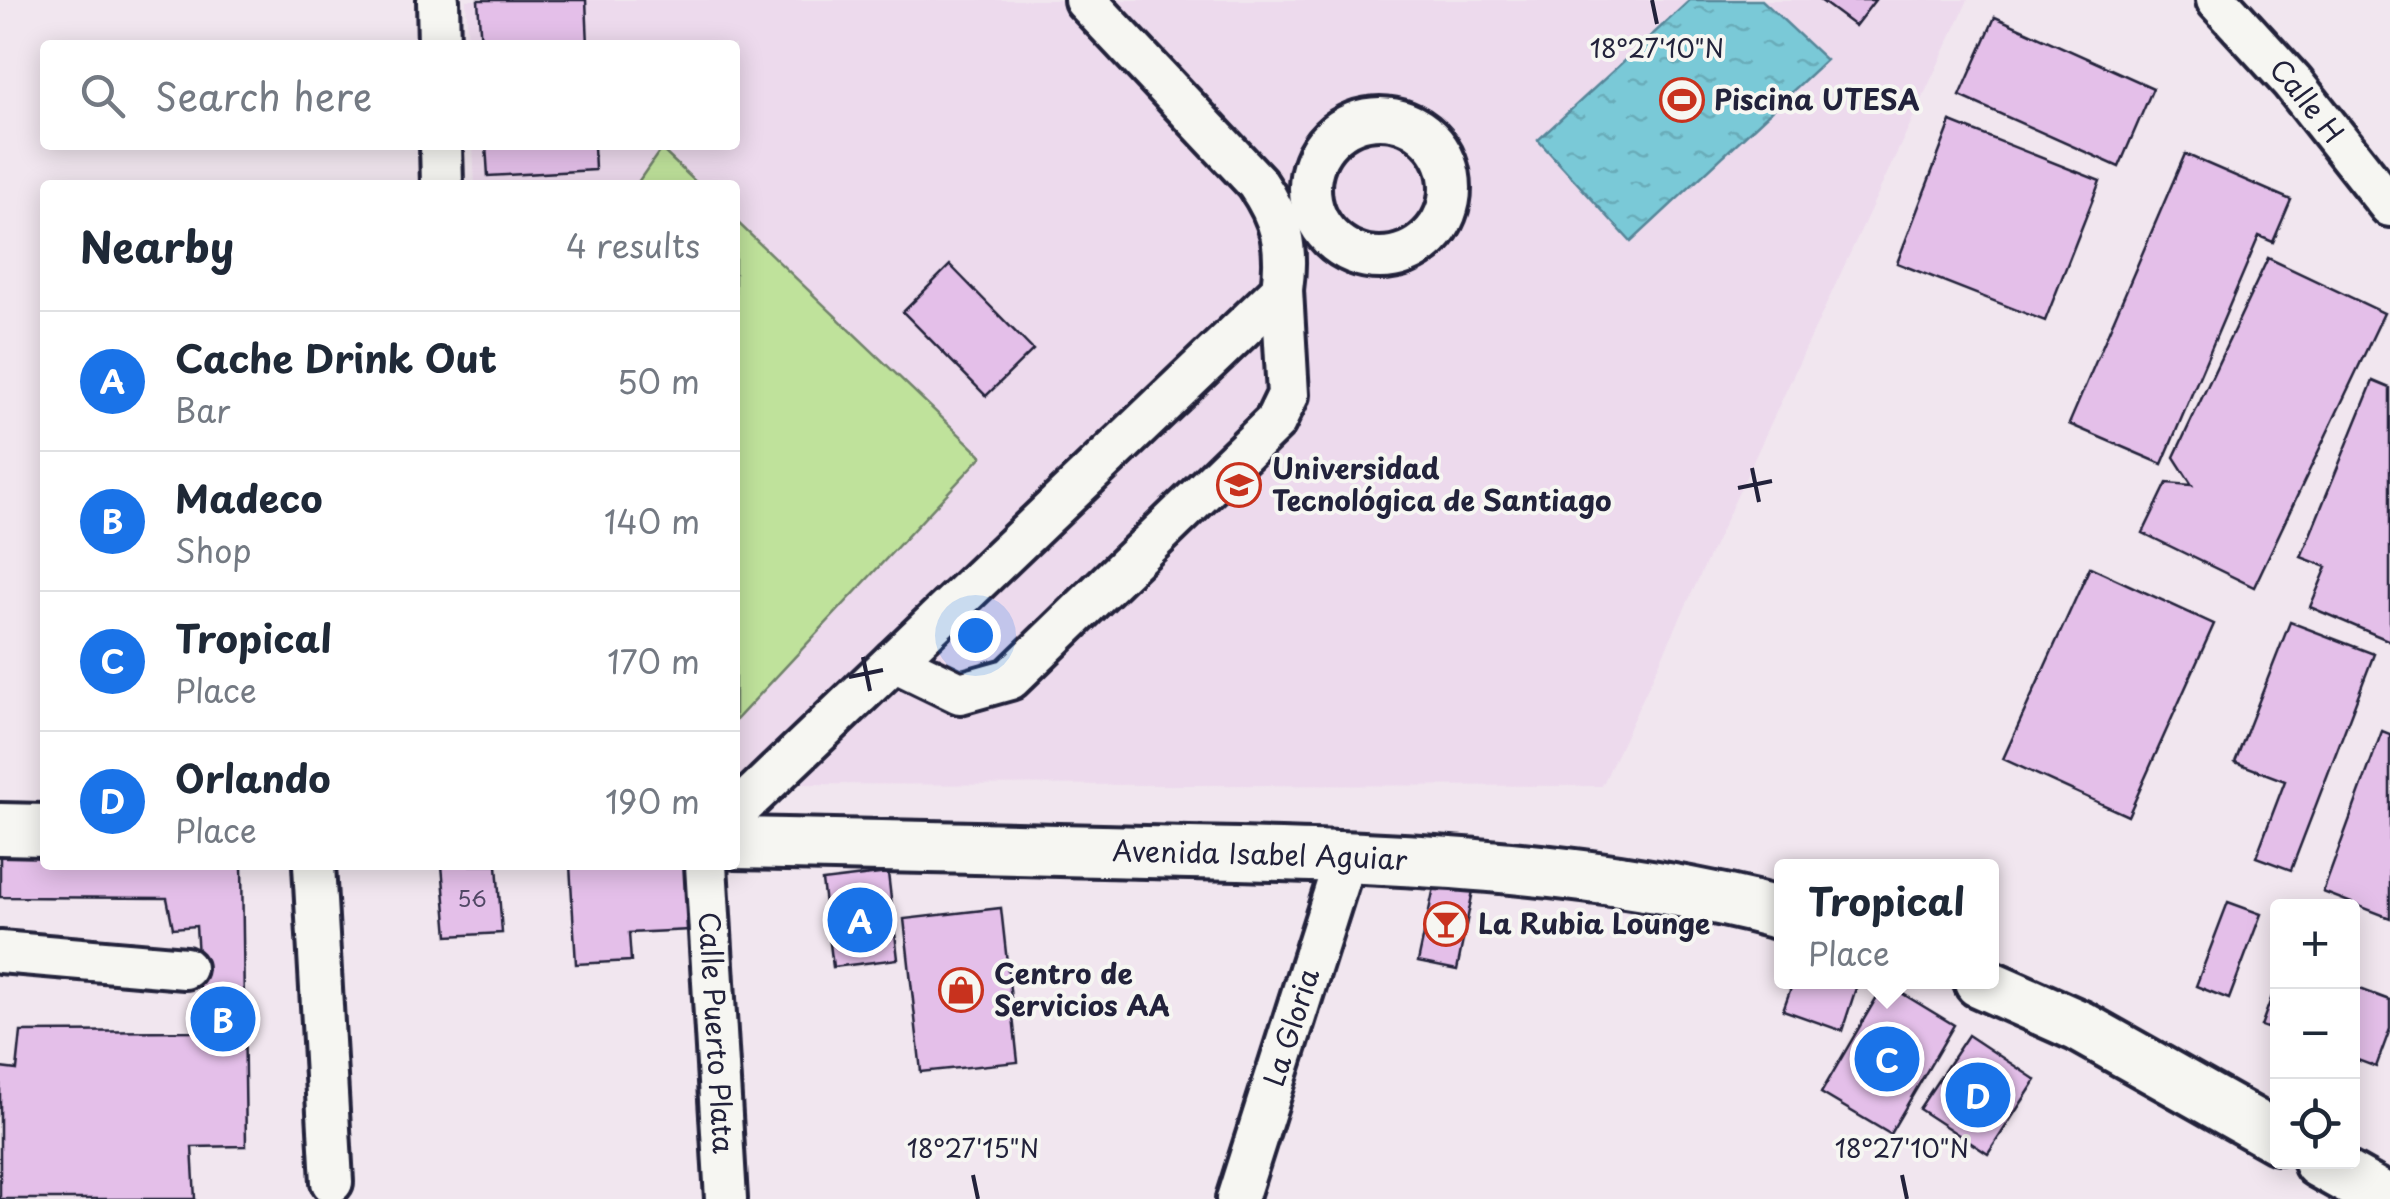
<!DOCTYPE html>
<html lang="en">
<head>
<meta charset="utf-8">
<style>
	body { margin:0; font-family:"Playpen Sans",sans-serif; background:#f6f6f7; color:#1f2937 }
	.controls { position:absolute; right:30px; bottom:30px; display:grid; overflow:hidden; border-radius:10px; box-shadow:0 5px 25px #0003 }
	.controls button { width:90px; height:90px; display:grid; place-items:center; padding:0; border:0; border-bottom:2px solid #e0e1e3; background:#fff; color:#1f2937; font:50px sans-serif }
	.you { position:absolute; left:975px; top:635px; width:35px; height:35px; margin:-25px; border:8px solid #fff; border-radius:50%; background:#1a73e8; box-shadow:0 0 0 15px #1a73e833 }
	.badge { display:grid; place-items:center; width:65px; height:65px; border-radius:50%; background:#1a73e8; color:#fff; font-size:32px; font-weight:700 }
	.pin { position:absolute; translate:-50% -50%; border:5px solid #fff; box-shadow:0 2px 10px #0006 }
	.popup { position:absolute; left:1774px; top:859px; width:225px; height:130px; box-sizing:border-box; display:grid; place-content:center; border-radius:10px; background:#fff; filter:drop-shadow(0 2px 8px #0005); font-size:32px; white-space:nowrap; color:#747a83 }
	.popup b { font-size:38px; color:#1f2937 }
	.popup::after { content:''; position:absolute; left:50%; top:100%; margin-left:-20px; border:20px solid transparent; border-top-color:#fff }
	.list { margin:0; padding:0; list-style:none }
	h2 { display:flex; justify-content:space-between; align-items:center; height:130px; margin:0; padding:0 40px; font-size:42px }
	h2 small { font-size:32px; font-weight:400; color:#747a83 }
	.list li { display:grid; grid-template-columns:65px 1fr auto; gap:30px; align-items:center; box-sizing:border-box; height:140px; padding:0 40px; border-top:2px solid #e0e1e3 }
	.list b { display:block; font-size:38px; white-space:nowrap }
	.list p { margin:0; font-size:32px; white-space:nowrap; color:#747a83 }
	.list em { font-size:32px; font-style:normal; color:#747a83 }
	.icon { flex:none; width:55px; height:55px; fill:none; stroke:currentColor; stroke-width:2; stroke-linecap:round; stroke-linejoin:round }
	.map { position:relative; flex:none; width:2390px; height:1199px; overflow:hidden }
	.search { position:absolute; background:#fff; box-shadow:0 5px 25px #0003; left:40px; top:40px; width:700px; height:110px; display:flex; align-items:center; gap:25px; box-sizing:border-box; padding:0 35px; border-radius:10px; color:#747a83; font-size:38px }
	.panel { position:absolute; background:#fff; box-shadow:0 5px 25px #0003; left:40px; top:180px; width:700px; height:690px; border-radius:10px }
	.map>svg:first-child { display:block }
</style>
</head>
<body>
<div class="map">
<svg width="2390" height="1199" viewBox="0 0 2390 1199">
	<defs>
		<pattern id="water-ripples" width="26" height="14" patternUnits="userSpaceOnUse" patternTransform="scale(2.5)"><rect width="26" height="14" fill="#7ac9d7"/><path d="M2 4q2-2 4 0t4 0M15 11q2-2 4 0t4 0" fill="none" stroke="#69acb9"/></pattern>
	</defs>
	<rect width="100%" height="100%" fill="#f1e6ef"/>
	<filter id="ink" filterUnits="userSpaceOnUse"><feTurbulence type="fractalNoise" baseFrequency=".01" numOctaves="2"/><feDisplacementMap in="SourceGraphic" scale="20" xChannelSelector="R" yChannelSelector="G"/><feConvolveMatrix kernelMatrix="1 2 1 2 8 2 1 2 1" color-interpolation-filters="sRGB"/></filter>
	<g filter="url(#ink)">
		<polygon fill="#eddaed" points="466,0 1968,0 1602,786 735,784 735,185 475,185 473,145 735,145 735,45 468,45"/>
		<g fill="#bfe29b" stroke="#70826b" stroke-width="2.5">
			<polygon points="661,149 699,185 636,185"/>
			<polygon points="735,220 982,456 735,721"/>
		</g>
		<polygon fill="url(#water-ripples)" stroke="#578699" stroke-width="2.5" points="1690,0 1762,0 1826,60 1631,242 1538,140"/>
		<g fill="#e4bfe9" stroke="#22223b" stroke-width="2.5">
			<polygon points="478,0 586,0 588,45 481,45"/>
			<polygon points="1820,0 1875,0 1855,26"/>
			<polygon points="1995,17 2153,88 2119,167 1960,96"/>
			<polygon points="1951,122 2100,181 2045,321 1897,263"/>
			<polygon points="486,145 594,145 595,170 488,176"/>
			<polygon points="2185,154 2291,200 2273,242 2259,236 2162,464 2069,424"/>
			<polygon points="2268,258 2384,313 2254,587 2143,533 2167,483 2192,485 2174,457"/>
			<polygon points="950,265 1033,350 986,396 903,312"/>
			<polygon points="2373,381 2390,388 2390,641 2310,607 2327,567 2301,557"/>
			<polygon points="2090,567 2214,624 2128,816 2003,759"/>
			<polygon points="2290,622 2374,654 2291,870 2256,857 2285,781 2235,762"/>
			<polygon points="2382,731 2390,734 2390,918 2323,892"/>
			<polygon points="0,852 45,852 45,865 242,865 246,1146 192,1147 195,1199 0,1199 0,1068 17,1070 21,1032 203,1031 196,926 173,928 167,898 0,897"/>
			<polygon points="442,865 497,865 502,933 448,936"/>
			<polygon points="570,865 686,865 690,930 629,933 631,961 576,964"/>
			<polygon points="888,873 898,959 833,967 822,881"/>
			<polygon points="1436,878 1474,886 1457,970 1418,962"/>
			<polygon points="2228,902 2261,914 2229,999 2196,986"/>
			<polygon points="1001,908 1018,1062 921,1072 904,919"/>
			<polygon points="2278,980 2278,1032 2261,1026"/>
			<polygon points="1793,982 1857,985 1842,1031 1783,1010"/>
			<polygon points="1885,983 1954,1025 1890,1134 1821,1093"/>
			<polygon points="2352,986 2390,1000 2390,1029 2376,1067 2352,1058"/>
			<polygon points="1968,1035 2036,1080 1988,1154 1919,1109"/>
		</g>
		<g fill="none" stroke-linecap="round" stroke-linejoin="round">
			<g stroke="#22223b" stroke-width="48">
				<g id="minor">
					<polyline points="438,0 439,45"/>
					<path id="s1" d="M2217,0L2292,82L2390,206"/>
					<circle cx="1380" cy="188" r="70"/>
					<polyline points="441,145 442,185"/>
					<polyline points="894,661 960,693 1010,679 1275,422 1288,395 1282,290"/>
					<path d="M735,813L1282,290C1288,247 1282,219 1257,183L1085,0"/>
					<polyline points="314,865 332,1182"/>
					<path id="s2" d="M706,865L726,1199"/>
					<polyline points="0,952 185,968"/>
					<path id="s3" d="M1237,1199L1346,856"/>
				</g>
			</g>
			<g stroke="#22223b" stroke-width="58">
				<g id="major">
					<polyline points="0,829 45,830"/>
					<path id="s4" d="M735,843C886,846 1038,849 1189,853C1387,857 1589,863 1782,914"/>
					<polyline points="1980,982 2079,1026 2278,1138"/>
					<polyline points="2319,1162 2385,1199"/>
				</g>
			</g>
			<use href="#minor" stroke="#f6f6f2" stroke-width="40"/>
			<use href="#major" stroke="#f6f6f2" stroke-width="50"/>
		</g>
	</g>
	<path fill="none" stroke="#22223b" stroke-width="4" d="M1652,0L1657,24M1752,468L1759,502M1738,488L1772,481M863,657L870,691M849,677L883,670M973,1175L978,1199M1902,1175L1907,1199"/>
	<defs>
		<g id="stadium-ring" transform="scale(2.25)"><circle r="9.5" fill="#f6f6f2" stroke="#c8321e" stroke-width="1.5"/><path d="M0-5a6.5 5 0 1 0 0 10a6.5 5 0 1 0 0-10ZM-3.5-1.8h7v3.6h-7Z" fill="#c8321e"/></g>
		<g id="university-ring" transform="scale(2.25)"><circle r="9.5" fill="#f6f6f2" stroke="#c8321e" stroke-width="1.5"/><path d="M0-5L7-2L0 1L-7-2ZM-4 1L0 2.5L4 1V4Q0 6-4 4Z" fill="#c8321e"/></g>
		<g id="bar-ring" transform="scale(2.25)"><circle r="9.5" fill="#f6f6f2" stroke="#c8321e" stroke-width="1.5"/><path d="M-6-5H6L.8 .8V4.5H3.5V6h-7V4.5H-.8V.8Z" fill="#c8321e"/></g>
		<g id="shop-ring" transform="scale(2.25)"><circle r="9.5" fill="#f6f6f2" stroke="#c8321e" stroke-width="1.5"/><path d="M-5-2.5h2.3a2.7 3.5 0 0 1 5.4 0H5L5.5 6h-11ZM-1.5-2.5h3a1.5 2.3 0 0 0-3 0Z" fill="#c8321e"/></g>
	</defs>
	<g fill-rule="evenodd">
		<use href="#stadium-ring" x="1682" y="100"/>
		<use href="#university-ring" x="1239" y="485"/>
		<use href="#bar-ring" x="1446" y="924"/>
		<use href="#shop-ring" x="961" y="990"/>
	</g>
	<g text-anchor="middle" stroke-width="8" stroke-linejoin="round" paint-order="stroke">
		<g font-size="22" fill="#524966">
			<text x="472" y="907">56</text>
		</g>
		<g font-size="28" font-weight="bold" fill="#22223b" stroke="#f6f6f2" text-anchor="start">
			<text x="1714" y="110">Piscina UTESA</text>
			<text x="1272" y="479">Universidad<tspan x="1272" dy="32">Tecnológica de Santiago</tspan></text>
			<text x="1478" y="934">La Rubia Lounge</text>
			<text x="994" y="984">Centro de<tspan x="994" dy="32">Servicios AA</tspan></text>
		</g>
		<g font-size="28" fill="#22223b" stroke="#f6f6f2">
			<text dy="10" stroke="none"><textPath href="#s1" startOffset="135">Calle H</textPath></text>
			<text dy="10" stroke="none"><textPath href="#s4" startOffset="525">Avenida Isabel Aguiar</textPath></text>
			<text dy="10" stroke="none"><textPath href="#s3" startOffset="180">La Gloria</textPath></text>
			<text dy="10" stroke="none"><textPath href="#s2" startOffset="168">Calle Puerto Plata</textPath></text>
		</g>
	</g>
	<g font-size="25" text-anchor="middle" fill="#22223b" stroke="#f6f6f2" stroke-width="8" stroke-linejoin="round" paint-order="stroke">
		<text x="1657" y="58">18°27'10"N</text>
		<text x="973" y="1158">18°27'15"N</text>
		<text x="1902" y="1158">18°27'10"N</text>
	</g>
</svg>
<div class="controls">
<button>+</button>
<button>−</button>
<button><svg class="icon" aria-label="locate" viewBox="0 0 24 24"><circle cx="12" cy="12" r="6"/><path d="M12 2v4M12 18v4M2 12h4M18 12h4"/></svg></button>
</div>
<div class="you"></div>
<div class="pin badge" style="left:860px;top:920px">A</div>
<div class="pin badge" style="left:223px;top:1019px">B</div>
<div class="pin badge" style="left:1887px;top:1059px">C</div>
<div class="popup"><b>Tropical</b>Place</div>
<div class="pin badge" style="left:1978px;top:1095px">D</div>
<div class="search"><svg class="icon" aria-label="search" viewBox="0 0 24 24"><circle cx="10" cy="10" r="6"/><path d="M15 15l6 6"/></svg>Search here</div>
<section class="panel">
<h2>Nearby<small>4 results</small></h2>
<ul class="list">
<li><span class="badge">A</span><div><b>Cache Drink Out</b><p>Bar</p></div><em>50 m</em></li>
<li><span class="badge">B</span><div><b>Madeco</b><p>Shop</p></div><em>140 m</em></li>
<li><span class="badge">C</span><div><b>Tropical</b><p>Place</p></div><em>170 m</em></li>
<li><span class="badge">D</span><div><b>Orlando</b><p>Place</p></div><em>190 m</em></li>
</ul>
</section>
</div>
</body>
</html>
